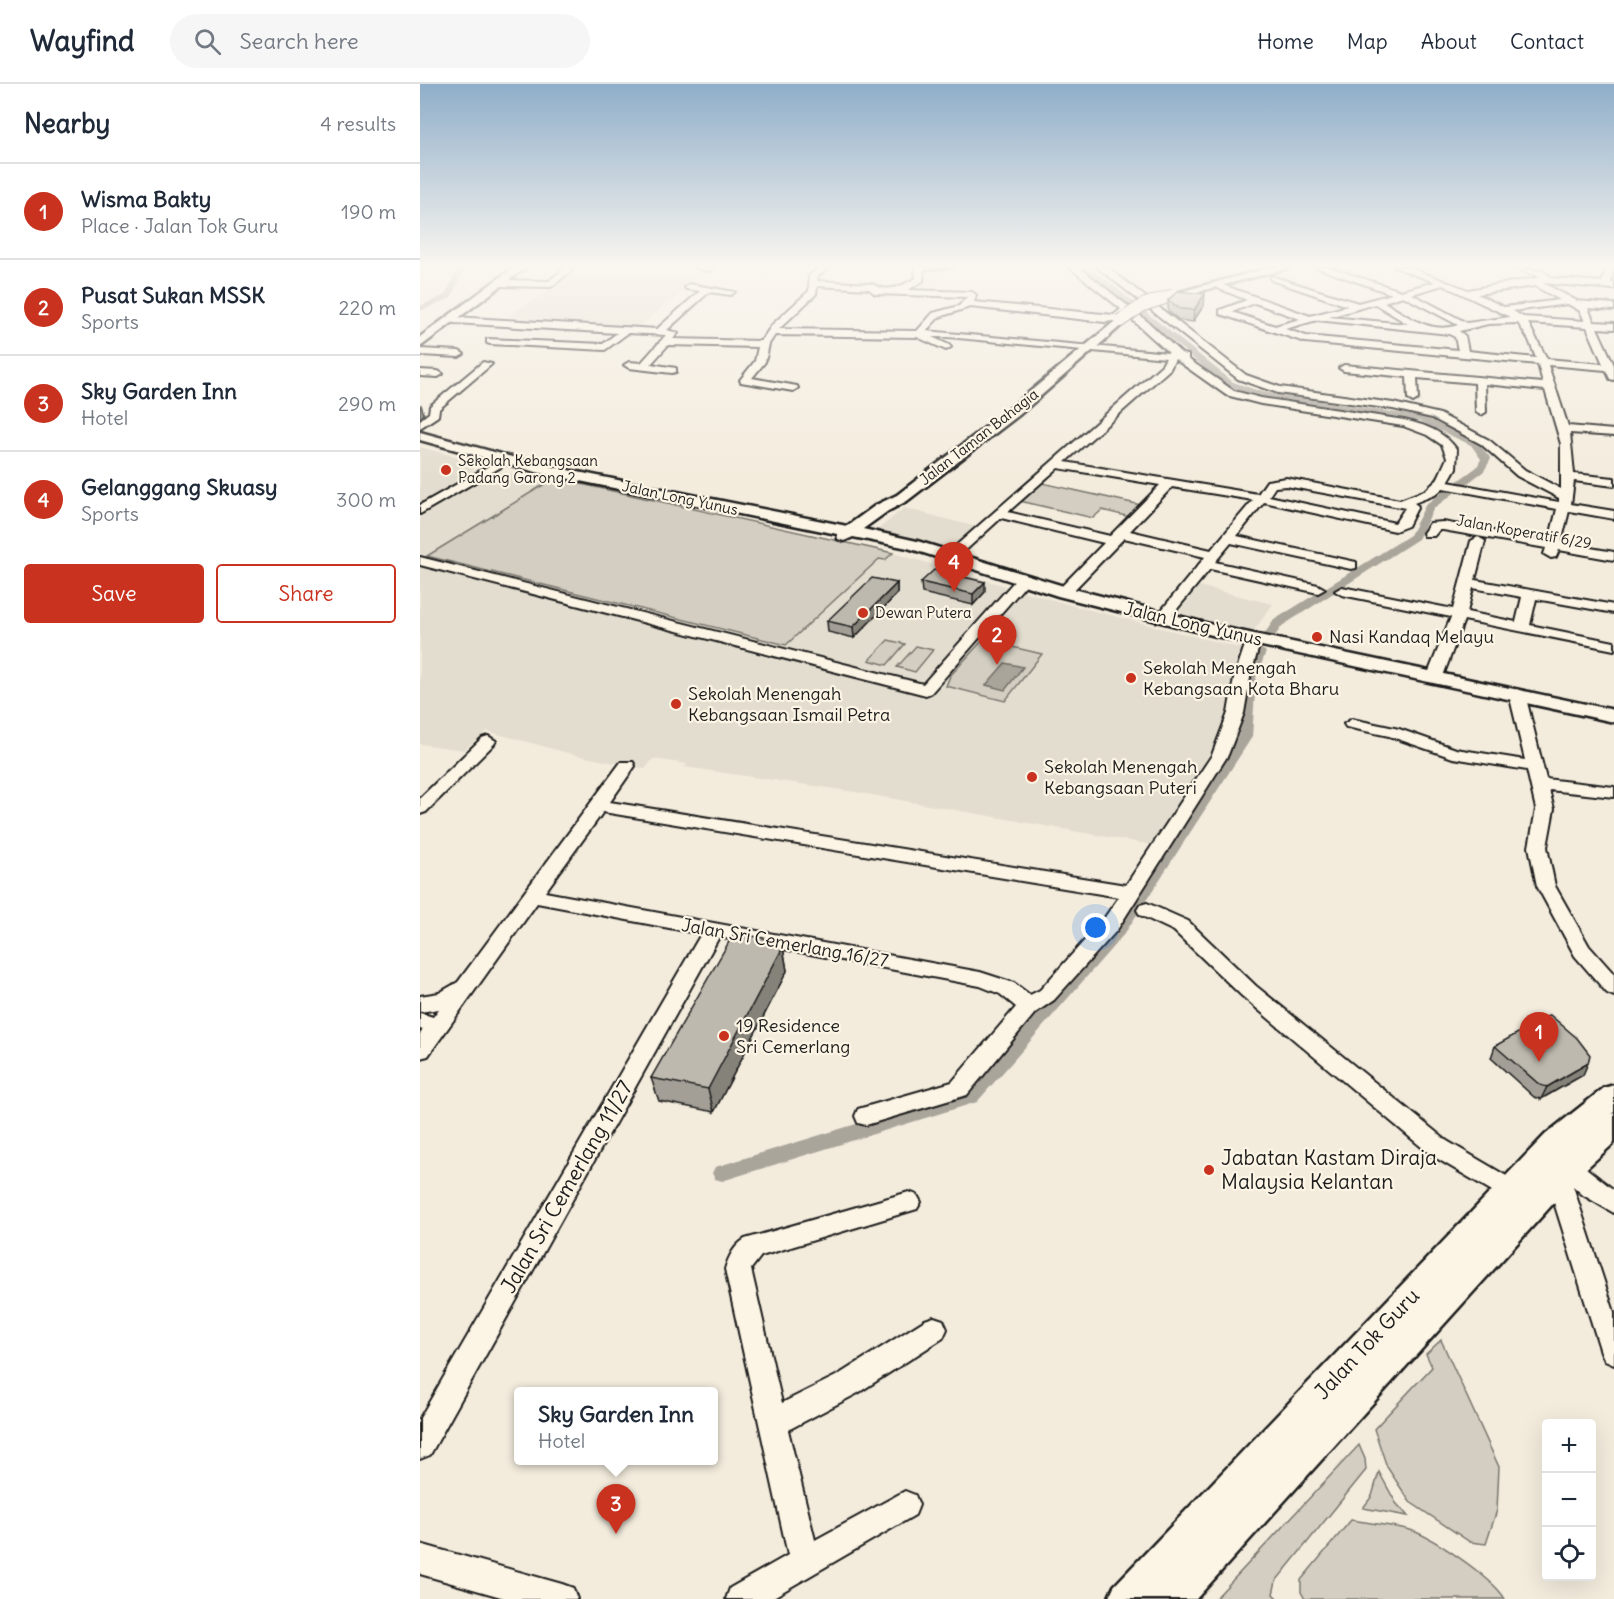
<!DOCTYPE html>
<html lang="en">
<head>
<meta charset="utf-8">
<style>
	body { margin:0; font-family:Delius,sans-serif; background:#f6f6f7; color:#1f2937 }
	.controls { position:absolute; right:18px; bottom:18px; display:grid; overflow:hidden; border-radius:6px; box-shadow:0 6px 24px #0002 }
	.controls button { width:54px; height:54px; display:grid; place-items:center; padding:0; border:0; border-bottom:2px solid #e0e1e3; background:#fff; color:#1f2937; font:30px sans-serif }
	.you { position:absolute; left:676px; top:844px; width:21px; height:21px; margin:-15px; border:4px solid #fff; border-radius:50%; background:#1a73e8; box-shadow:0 0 0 9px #1a73e833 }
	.badge { display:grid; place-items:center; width:39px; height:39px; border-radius:50%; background:#c8321e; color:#fff; font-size:20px; font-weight:700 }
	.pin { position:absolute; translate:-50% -50px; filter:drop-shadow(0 2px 3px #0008) }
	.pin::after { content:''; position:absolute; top:32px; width:21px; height:18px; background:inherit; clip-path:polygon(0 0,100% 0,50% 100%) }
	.popup { position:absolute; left:94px; top:1303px; width:204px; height:78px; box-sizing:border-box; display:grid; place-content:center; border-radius:6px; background:#fff; filter:drop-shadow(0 2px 4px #0005); font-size:20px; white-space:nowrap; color:#747a83 }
	.popup b { font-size:22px; color:#1f2937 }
	.popup::after { content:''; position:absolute; left:50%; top:100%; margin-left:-12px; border:12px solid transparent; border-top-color:#fff }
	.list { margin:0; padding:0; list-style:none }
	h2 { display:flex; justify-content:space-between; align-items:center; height:78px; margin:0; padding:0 24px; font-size:26px }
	h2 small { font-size:20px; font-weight:400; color:#747a83 }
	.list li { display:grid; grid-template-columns:39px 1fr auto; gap:18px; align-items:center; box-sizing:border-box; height:96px; padding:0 24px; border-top:2px solid #e0e1e3 }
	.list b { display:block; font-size:22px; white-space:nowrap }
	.list p { margin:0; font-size:20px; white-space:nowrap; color:#747a83 }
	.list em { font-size:20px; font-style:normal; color:#747a83 }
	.actions { display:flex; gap:12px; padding:18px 24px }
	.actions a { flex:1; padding:14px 0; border:2px solid #c8321e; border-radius:6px; text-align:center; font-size:21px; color:#c8321e }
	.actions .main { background:#c8321e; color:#fff }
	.icon { flex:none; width:33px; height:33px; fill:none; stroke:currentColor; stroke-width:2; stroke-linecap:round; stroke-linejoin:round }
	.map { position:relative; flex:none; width:1194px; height:1515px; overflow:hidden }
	header { display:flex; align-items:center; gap:36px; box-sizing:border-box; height:84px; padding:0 30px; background:#fff; border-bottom:2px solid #e0e1e3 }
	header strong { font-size:28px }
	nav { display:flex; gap:33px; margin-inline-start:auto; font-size:21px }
	.search { width:420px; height:54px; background:#f6f6f7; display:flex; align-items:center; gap:15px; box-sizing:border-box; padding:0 21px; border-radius:33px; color:#747a83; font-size:22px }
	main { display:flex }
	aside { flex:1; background:#fff }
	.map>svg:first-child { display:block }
</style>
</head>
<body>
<header>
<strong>Wayfind</strong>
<div class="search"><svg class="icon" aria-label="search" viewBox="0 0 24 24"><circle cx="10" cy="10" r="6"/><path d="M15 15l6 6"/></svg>Search here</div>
<nav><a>Home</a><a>Map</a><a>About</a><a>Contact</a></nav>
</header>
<main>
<aside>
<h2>Nearby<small>4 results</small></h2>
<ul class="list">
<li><span class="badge">1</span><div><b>Wisma Bakty</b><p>Place · Jalan Tok Guru</p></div><em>190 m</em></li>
<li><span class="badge">2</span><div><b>Pusat Sukan MSSK</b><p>Sports</p></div><em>220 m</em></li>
<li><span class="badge">3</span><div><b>Sky Garden Inn</b><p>Hotel</p></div><em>290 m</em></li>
<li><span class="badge">4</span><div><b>Gelanggang Skuasy</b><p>Sports</p></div><em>300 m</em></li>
</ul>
<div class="actions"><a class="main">Save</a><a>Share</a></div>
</aside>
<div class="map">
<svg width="1194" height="1515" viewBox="0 0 1194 1515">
	<rect width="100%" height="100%" fill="#f3ecdd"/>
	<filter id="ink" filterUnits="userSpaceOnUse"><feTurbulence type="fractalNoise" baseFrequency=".0167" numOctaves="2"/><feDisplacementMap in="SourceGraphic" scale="12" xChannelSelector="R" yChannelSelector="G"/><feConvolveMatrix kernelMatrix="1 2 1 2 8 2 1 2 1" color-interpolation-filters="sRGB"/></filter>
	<g filter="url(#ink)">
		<g fill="#e3ddcf">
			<polygon points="157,183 178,183 281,191 218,244 99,237 102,233 88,232 133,204"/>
			<polygon points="0,363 57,378 48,394 61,397 76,388 143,396 473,469 647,520 824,565 811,625 799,655 732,761 435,708 265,683 267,680 233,675 225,685 155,671 67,647 44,666 0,660"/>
			<polygon points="484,424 557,443 529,466 456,447"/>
			<polygon points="778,502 853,520 833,548 756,529"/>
		</g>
		<g fill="#d3cec1" stroke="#78756e" stroke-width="1.5">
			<polygon points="133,395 143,396 473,469 465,476 459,475 366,561 7,472"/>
			<polygon points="622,399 721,421 710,433 682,426 673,434 600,417"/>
			<polygon points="571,547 595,553 588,562 622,570 585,617 526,602 530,592"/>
			<polygon points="468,556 485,560 467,581 449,576"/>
			<polygon points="496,562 513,566 495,588 477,583"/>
			<polygon points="1021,1256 1079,1383 1077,1426 1066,1460 1050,1458 990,1418 967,1383 954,1345 1012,1283 1006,1270"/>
			<polygon points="939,1361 945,1375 946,1386 856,1497 853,1510 858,1515 795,1515"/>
			<polygon points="959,1388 976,1419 988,1432 943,1424 952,1412"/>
			<path d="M931,1436C949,1439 969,1441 987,1445C1010,1451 1073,1494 1085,1515H885L881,1508V1496Z"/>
		</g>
		<polygon fill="#aaa59b" stroke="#716e68" stroke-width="1.5" points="585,579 603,583 585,606 566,601"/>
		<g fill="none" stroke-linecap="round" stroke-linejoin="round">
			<g fill="#aaa59b" fill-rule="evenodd">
				<polygon points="38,183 45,183 31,214 0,227 0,222 25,211"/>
				<polygon points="662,183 670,183 813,298 842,308 1004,333 1057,357 1071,375 1064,387 1014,424 998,455 862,542 853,555 845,555 843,552 854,536 990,451 1006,420 1057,383 1061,375 1051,361 999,337 841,313 807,302"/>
				<polygon points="840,564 846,568 836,594 832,653 705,849 557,1018 302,1097 295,1095 292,1089 295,1083 302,1081 544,1007 693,841 818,653 824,594 834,568"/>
			</g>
			<g stroke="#1c1c1c" stroke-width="4">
				<g id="minor">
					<polygon points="146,183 156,183 131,203 81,202 77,199 81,196 129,197"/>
					<polygon points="273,183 293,183 293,184 289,187"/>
					<path d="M399,183H409L397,193V197L452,200C468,209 480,203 496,194L495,183H535L504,186L503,197L488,206L552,208L556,211L554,218L694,231L701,225L649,183H659L728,238L762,270L768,271V275L814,307L841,314L984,336C1005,341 1024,347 1037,366L1036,384L1028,398L1139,418V414L1097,392L1061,360L1012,334L973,325L858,309L818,295L677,183H687L826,291L860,303L973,319L1020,330L1069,356L1105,386L1141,405V360L1125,306L1065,300L1066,328L1061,331L1056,328L1055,299L997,294L998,315L993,318L988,315L987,293L924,287L919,284L924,281L1123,299L1118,280L885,258L800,230V226L827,216L790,201L797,199L890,232L928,222L851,196V192L938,219L972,210L895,183H908L981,207L1015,198L974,183H988L1048,206L1122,193L1089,183L1123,187L1132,194L1182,198L1186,185L1194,183L1191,199H1194V205L1123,199L1157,217L1194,220V226L1168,224L1174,238L1194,239V245L1177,244L1194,281V296L1190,295L1186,286L1128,281L1148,342L1194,346V352L1150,349L1154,390L1194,394V402L1154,397L1151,420L1194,427V435L1149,427L1141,459L1194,468V476L1139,466L1136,473L1131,474L1124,470L1126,464L1023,446H1019L1014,452H1004L1003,449L1010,439L1023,438L1129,457L1137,425L1023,404L1015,411L994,419L998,422L988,442L975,447L844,418L817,452L936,478V484L931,485L811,459L795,478L898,501L905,505L898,509L790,485L748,536L743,537L736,533L785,473L704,454L649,511H639V505L684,459L581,434L535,476H525L523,473L742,281L746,274L528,253H512L529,261L531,263L526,266L497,253L355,251L349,260L345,278L332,294L377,302L378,304L373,307L321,298L320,296L335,277L338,263L248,261L231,280L256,284V288L252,289L209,284L204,281L209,278L221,279L246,251L208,249L185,266L70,260L67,259V255L183,260L197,249L34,239L29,236L34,233L237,245L280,207L266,205L265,203L269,200L315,208L311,211L289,208L247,246L258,249L253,255L341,257L353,240L389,207V192ZM1023,201L1090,233L1047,239L992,210ZM397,202L449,205L455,210L547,213L539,222L513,229L497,247L359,245L396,210ZM1115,202L1140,216L1084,223L1057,210ZM983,212L1038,241C1010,251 986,231 964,218ZM835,219L880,235L855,242L812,228ZM955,220L988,240L909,233ZM1148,220L1160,227L1165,237L1103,233L1093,227ZM550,223L685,238L700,236L706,230L749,269L506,247L519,233ZM897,236L1029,250L1035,253L1038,266L886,252L865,245ZM1098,239L1109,256L1116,274L1048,267L1045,252L1039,247L1068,240ZM1108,239L1167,243L1183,280L1127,275ZM755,275L806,311L841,320L983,342L1007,351L1022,361L1027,374L1017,396L1006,406L980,416L866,394L847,397L838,410L645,378L750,285ZM638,384L740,401L690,452L588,428ZM866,402L985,424L975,439L849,412L855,403ZM752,403L833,416L791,466L710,447Z"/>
					<polygon points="0,265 39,267 44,270 39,273 0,271"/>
					<polygon points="63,278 72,280 19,325 18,332 0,344 0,336 9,329 10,322"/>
					<polygon points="0,286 18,287 23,290 18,293 0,292"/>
					<polygon points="83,374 93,376 0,430 0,421"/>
					<path d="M1058,453L1065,457L1055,496L1194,521V529L1116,515L1110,541L1194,558V566L1044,536L1023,592L1015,597L1007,592L1031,533L922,511L915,507L922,503L1033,525L1051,457ZM1053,504L1102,513L1096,538L1047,528Z"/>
					<polygon points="0,473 503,600 598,493 603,492 610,496 511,609 506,611 0,481"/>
					<path d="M834,551L841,555L830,594L824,629L808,671L697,846L634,916L615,929L547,1011L446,1041L438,1039L435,1032L438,1025L532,998L596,923L580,910L560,902L299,853L10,1371L0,1375V1334L281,850L117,819L8,972L0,974V950L3,946L0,945V929L13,933L19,925L0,928V912L19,909L38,898L201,678H213L215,682L190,718L706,801L792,671L808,629L814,594L827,555ZM183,728L699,813L683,836L620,906L610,911L594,899L560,888L125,808Z"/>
					<polygon points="1097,605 1105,610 1126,695 1194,703 1194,713 1129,706 1134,725 1127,763 1135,802 1169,862 1194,890 1194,912 1187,909 1155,872 1117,802 1109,763 1116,725 1107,686 1033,674 969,652 926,643 924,640 932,635 979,645 1036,665 1105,676 1089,610"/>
					<polygon points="68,652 76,657 74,660 6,728 0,730 0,714 62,654"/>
					<polygon points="727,819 768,837 836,902 1027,1057 1100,1100 1104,1107 1100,1114 1092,1117 1084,1114 1011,1071 822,912 754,847 720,831 717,826 720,821"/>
					<polygon points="1148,1073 1156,1076 1194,1106 1194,1129 1163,1111 1153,1102 1194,1228 1194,1281 1185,1277 1181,1268 1126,1093 1130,1086 1137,1083 1140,1076"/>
					<path d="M489,1108L497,1111L501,1118L497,1125L341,1172L331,1185L362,1319L418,1291L505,1236L514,1233L523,1236L527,1245L523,1254L438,1309L368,1346L395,1456L485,1407L495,1411L499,1421L495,1431L350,1515H306L310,1504L368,1471L305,1185C309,1172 314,1162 325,1155Z"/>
					<polygon points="0,1460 142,1500 153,1504 157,1515 88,1515 0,1490"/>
				</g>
			</g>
			<g stroke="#1c1c1c" stroke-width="5">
				<g id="major">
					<polygon points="94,183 106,183 0,263 0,253"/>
					<polygon points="853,183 872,183 754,214 748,211"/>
					<polygon points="700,233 706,237 704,239 599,331 487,417 468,427 443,445 497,457 650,504 801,543 1194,626 1194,638 800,553 638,512 488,464 433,453 424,457 418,455 417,450 116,388 0,356 0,348 118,380 427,442 456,421 477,411 589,325"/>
					<polygon points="1194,1001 1194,1028 1191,1030 1194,1029 1194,1059 1158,1092 776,1515 688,1515 694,1502 1126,1050 1184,1004"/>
				</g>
			</g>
			<use href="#minor" fill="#fcf5e5" fill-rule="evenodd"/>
			<use href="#major" fill="#fcf5e5" fill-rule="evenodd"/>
			<g stroke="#1c1c1c" stroke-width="14" stroke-linecap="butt">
				<polyline id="major-bridge" points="700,237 723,221 754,211"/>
			</g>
			<use href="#major-bridge" stroke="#fcf5e5" stroke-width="12"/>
		</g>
		<g fill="#a39f96" stroke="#1c1c1c" stroke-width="1.5">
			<polygon points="748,216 784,221 773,238 759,236 748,227"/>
			<polygon points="501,498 565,508 553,521 502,509"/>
			<polygon points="477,499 477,510 434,554 408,548 407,537"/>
			<polygon points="355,856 356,862 363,863 367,887 294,1028 239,1017 231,994"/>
			<polygon points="1075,962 1163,991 1121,1015 1114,1013 1071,974"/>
		</g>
		<g fill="#85827a" stroke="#1c1c1c" stroke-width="1.5">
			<polygon points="785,210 784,221 773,238 774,226"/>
			<polygon points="1,321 4,330 0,335 0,322"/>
			<polygon points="565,498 565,508 553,521 553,510"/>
			<polygon points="477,499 477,510 434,554 433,543"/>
			<polygon points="355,856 358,873 363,863 367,887 294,1028 288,1005"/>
			<polygon points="1168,979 1163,991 1121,1015 1127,1003"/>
		</g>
		<g fill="#beb9ae" stroke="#1c1c1c" stroke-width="1.5">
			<polygon points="758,207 785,210 774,226 760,225 748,216"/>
			<polygon points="514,486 565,498 553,510 501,498"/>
			<polygon points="452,494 477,499 433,543 407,537"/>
			<polygon points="314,849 355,856 352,861 363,863 288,1005 231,994"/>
			<polygon points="1130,931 1157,954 1170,971 1168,979 1127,1003 1120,1001 1075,962"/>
		</g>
	</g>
	<linearGradient id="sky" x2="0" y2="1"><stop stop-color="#8faec9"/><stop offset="0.46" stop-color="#faf6f0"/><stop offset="1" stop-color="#faf6f0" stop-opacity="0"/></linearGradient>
	<rect width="1194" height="395" fill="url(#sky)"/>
	<g fill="#c8321e" stroke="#fcf5e5" stroke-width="2">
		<circle cx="26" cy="386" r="6"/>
		<circle cx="443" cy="529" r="6"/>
		<circle cx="897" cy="553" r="6"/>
		<circle cx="711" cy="594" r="6"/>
		<circle cx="256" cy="620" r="6"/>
		<circle cx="612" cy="693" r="6"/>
		<circle cx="304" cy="952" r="6"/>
		<circle cx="789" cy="1086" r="6"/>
	</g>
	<g text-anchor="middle" stroke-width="4.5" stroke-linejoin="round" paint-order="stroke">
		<g font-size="15" fill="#1c1c1c" stroke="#fcf5e5">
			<text transform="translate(559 353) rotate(-38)" y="5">Jalan Taman Bahagia</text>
			<text transform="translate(260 414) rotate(12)" y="5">Jalan Long Yunus</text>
			<text transform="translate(1104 448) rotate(10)" y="5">Jalan Koperatif 6/29</text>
		</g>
		<g font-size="15" fill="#1c1c1c" stroke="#fcf5e5" text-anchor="start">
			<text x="38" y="382">Sekolah Kebangsaan<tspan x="38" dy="17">Padang Garong 2</tspan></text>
			<text x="455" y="534">Dewan Putera</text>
		</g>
		<g font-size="18" fill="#1c1c1c" stroke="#fcf5e5">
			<text transform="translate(773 540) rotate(13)" y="6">Jalan Long Yunus</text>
			<text transform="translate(365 859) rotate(10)" y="6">Jalan Sri Cemerlang 16/27</text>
		</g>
		<g font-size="18" fill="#1c1c1c" stroke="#fcf5e5" text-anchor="start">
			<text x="909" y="559">Nasi Kandaq Melayu</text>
			<text x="723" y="590">Sekolah Menengah<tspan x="723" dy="21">Kebangsaan Kota Bharu</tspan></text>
			<text x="268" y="616">Sekolah Menengah<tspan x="268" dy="21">Kebangsaan Ismail Petra</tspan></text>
			<text x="624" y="689">Sekolah Menengah<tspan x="624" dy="21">Kebangsaan Puteri</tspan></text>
			<text x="316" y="948">19 Residence<tspan x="316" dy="21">Sri Cemerlang</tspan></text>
		</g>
		<g font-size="21" fill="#1c1c1c" stroke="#fcf5e5" text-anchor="start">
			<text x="801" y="1081">Jabatan Kastam Diraja<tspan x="801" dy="24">Malaysia Kelantan</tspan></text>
		</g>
		<g font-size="21" fill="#1c1c1c" stroke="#fcf5e5">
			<text transform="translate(147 1103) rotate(-60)" y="7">Jalan Sri Cemerlang 11/27</text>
			<text transform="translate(947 1260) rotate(-47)" y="7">Jalan Tok Guru</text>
		</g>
	</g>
</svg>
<div class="controls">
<button>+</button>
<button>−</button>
<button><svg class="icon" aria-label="locate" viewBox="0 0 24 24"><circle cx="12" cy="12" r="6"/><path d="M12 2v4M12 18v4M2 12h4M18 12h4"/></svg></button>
</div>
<div class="you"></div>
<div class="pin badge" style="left:1119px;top:978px">1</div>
<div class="pin badge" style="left:577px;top:581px">2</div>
<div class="pin badge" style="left:196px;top:1450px">3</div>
<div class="popup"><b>Sky Garden Inn</b>Hotel</div>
<div class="pin badge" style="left:534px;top:508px">4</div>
</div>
</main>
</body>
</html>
